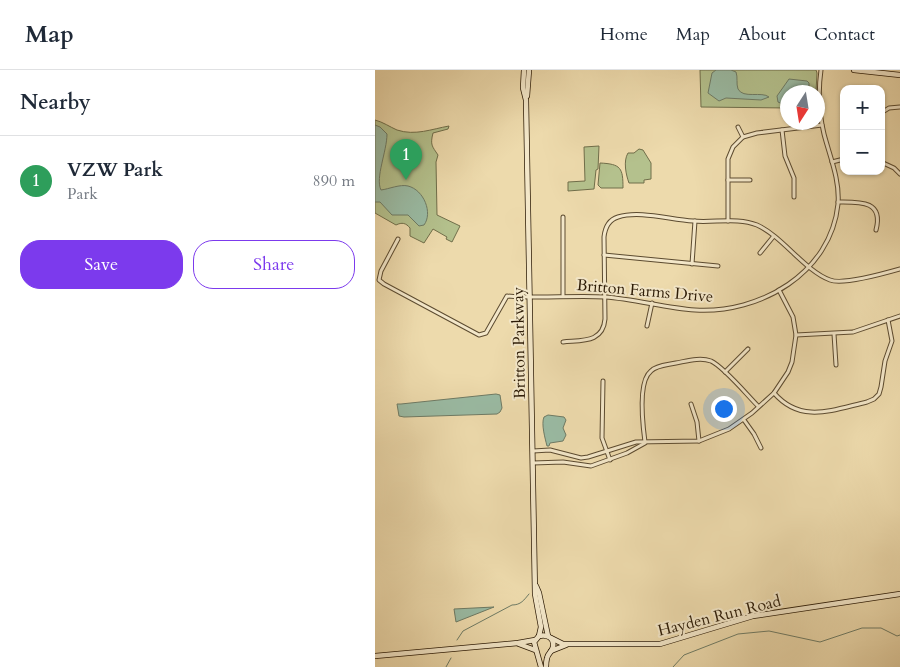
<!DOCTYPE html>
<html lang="en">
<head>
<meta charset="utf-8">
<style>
	body { margin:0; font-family:Cardo,serif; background:#f6f6f7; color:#1f2937 }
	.controls { position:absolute; right:15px; top:15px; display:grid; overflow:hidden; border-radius:10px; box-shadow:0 1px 4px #0004 }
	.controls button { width:45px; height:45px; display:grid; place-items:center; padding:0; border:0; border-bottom:1px solid #e0e1e3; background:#fff; color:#1f2937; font:25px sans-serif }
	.compass { position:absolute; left:405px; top:15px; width:45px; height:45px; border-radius:50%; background:#fff; box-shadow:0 1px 4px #0004; rotate:192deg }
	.you { position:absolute; left:348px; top:338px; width:18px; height:18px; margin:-12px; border:4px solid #fff; border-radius:50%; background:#1a73e8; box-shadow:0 0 0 8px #1a73e833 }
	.badge { display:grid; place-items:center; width:32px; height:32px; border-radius:50%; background:#7c3aed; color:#fff; font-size:16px; font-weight:700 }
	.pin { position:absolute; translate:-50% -41px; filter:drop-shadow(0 1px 2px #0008) }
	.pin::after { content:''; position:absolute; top:26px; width:18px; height:15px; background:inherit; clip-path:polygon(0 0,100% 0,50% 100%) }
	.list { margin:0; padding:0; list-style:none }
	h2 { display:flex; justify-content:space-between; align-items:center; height:65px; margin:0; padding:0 20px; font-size:21px }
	h2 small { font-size:16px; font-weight:400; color:#747a83 }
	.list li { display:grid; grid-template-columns:32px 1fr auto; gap:15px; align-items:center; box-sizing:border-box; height:90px; padding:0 20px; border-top:1px solid #e0e1e3 }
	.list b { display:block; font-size:19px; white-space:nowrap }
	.list p { margin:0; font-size:16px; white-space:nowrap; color:#747a83 }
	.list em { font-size:16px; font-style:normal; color:#747a83 }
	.actions { display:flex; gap:10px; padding:15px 20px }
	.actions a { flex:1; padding:11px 0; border:1px solid #7c3aed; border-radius:20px; text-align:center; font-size:18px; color:#7c3aed }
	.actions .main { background:#7c3aed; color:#fff }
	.map { position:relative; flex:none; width:525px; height:597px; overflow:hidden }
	header { display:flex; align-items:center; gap:30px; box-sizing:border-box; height:70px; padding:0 25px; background:#fff; border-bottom:1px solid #e0e1e3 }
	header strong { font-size:24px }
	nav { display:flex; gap:28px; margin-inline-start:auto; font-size:18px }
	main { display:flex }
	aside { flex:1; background:#fff }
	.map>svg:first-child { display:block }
</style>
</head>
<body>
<header>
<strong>Map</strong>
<nav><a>Home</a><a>Map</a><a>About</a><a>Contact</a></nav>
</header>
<main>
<aside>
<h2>Nearby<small></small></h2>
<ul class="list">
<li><span class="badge" style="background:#2e9e5b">1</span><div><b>VZW Park</b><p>Park</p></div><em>890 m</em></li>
</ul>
<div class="actions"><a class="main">Save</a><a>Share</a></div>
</aside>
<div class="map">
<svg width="525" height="597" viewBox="0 0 525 597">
	<rect width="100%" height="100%" fill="#eddaac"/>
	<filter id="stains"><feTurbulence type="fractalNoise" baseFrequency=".004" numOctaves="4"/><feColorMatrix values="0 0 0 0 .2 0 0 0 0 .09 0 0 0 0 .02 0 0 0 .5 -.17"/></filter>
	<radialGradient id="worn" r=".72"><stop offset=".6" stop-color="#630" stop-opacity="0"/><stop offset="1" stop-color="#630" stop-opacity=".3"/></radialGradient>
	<g fill="#b4c18d" stroke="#706e4a">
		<polygon points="325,0 441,0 442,3 441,22 412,22 412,38 326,37"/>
		<path d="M0,50C8,52 15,57 22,60C40,66 57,59 74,56L73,59L58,63C55,75 57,76 63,85L61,92L62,145L85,156L77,172L71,169L72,167L58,159L49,173L35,166V158C31,153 27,152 21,155L0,143Z"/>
		<polygon points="224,76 223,99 221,100 219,119 193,121 193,112 210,111 209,77"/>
		<path d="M264,79L268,80L276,93V109L269,110V113H254C251,105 248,91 253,83H259Z"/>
		<path d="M225,93C246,94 248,98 248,118H226L223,115Z"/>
	</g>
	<g fill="#9abba4" stroke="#6e7b65">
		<path d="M341,0H356L361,2C363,7 361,14 363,19C368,29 387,21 394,27L386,30L351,28L344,31L333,23L337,3Z"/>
		<polygon points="414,9 432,11 434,13 434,22 412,22 412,34 410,35 403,32 402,26"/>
		<path d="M0,55L5,57L12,64C12,81 0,108 6,120C14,119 25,114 33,116C49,120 58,143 49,155L44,156L33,145H17L5,132H0Z"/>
		<polygon points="121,324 125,325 127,338 125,342 122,344 29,347 24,346 22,334 26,334"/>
		<path d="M173,345L189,347L191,350L188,358L191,365L188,371L175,373L174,376H172C170,368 166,354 169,347Z"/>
		<polygon points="119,537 81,552 79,539"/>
	</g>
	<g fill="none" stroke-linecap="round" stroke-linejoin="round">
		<g stroke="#6e7b65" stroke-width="1">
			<path d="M82,570L88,561L137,535C146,535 149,530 154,524"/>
			<polyline points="71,597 76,588"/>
			<polyline points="298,597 309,585 363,564 394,561 445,572 487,558 506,558 522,566 525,565"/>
		</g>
		<g stroke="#5c4b30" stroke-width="5">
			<g id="minor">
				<polyline points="506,43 514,38 525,37"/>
				<polyline points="363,57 368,67"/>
				<polyline points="407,60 410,86 419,108 419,127"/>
				<polyline points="457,92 469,89"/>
				<polyline points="506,92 519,98 525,104"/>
				<polyline points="353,110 375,110"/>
				<path d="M463,132C484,132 509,130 501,160"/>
				<polyline points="188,147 188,225"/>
				<polyline points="353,151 353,89 358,77 368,67 382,63 447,55"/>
				<path d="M23,169L6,201L4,210L9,214L104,265L111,263L132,226C163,229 198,225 230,227C260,229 290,238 320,240C385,244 456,203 463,134C465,110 455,87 449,64C444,43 443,21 446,0"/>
				<polyline points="385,183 398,167"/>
				<polyline points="229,185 343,196"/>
				<polyline points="317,194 320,151"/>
				<polyline points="272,256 277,233"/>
				<polyline points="459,264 461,295"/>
				<polyline points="421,265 478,262 525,246"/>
				<path d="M188,272C207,270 228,273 230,249L229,167C230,158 233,150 243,147C265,140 296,150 318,151C339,153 363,147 382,155C407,166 430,201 455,210C467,215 511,203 525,199"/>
				<polyline points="350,302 373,279"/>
				<polyline points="228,311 227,368 235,390"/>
				<path d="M399,323C426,354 457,340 492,332L499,329L504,324L506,317L510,291L517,271L513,250"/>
				<polyline points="316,334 322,352 324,371"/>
				<polyline points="369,350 379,364 386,378"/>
				<path d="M270,372C268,357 262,312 276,301C282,295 293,295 301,293C312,291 325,287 336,291C349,297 372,325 383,336"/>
				<polyline points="158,381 175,380 206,388 213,387 261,372 324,371 354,359 377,343 399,323 413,302 417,292 421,265 418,247 404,220"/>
				<polyline points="158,393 188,392 216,396 252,383 270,373"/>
			</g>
		</g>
		<g stroke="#2c1b06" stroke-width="6">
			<g id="secondary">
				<polyline points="149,0 148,18 151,30 160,524 166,557 164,566"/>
				<polyline points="479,0 525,5"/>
				<polyline points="152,26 154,0"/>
				<polyline points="161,516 164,523 173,566"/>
				<polyline points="176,568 188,574 285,574 378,546 525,524"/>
				<polyline points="144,574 160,580"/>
				<polyline points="176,581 191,575"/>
				<polyline points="0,586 143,573 160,570"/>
				<path d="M166,597L159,572L164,566C172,564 180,568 178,577C177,582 173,583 172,588C171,592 171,594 171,597"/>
			</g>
		</g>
		<use href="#minor" stroke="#f3e7c9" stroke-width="3"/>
		<use href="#secondary" stroke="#f3e7c9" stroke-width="4.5"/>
	</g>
	<g text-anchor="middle" stroke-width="4" stroke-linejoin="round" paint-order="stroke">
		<g font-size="16" fill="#2c1b06" stroke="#f3e7c9">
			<text transform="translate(270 220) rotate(5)" y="6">Britton Farms Drive</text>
			<text transform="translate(143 273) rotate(-91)" y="6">Britton Parkway</text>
			<text transform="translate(344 545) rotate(-14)" y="6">Hayden Run Road</text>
		</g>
	</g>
	<rect width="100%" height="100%" filter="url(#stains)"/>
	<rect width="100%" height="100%" fill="url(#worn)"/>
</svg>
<div class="controls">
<button>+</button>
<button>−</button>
</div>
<svg class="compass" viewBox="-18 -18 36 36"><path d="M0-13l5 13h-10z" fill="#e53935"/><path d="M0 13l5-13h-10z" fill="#747a83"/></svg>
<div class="you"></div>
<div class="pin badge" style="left:31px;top:110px;background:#2e9e5b">1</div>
</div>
</main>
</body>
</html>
